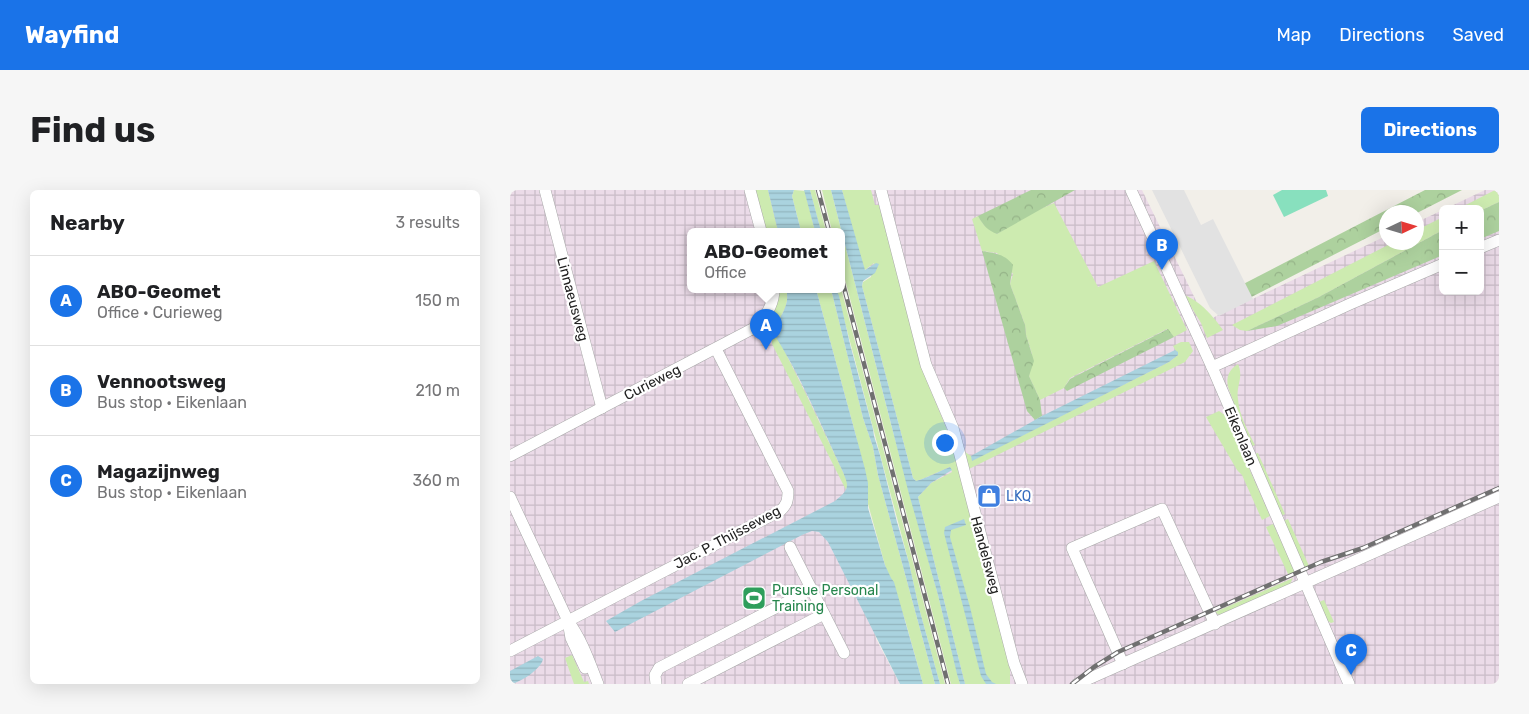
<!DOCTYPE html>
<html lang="en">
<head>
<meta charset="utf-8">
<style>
	body { margin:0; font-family:Rubik,sans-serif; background:#f6f6f6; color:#202124 }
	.controls { position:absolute; right:15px; top:15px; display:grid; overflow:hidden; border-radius:8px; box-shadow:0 5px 20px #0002 }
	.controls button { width:45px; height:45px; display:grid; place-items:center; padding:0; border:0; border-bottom:1px solid #e0e0e0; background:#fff; color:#202124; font:25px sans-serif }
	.compass { position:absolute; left:869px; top:15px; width:45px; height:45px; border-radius:50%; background:#fff; box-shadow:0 5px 20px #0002; rotate:86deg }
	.you { position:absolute; left:434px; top:252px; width:18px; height:18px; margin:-12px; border:4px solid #fff; border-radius:50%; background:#1a73e8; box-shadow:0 0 0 8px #1a73e833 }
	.badge { display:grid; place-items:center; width:32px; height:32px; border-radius:50%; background:#1a73e8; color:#fff; font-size:16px; font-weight:700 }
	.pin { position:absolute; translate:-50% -41px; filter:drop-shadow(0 1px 2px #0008) }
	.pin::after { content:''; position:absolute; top:26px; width:18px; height:15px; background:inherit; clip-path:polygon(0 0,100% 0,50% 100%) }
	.popup { position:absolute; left:177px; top:38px; width:158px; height:65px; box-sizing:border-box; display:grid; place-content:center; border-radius:8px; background:#fff; filter:drop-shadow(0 1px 4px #0005); font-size:16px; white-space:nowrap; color:#757577 }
	.popup b { font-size:19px; color:#202124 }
	.popup::after { content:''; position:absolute; left:50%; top:100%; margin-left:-10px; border:10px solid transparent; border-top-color:#fff }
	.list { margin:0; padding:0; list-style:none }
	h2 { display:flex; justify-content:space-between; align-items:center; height:65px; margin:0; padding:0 20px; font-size:21px }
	h2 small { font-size:16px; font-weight:400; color:#757577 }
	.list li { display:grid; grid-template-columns:32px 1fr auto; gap:15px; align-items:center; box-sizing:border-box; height:90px; padding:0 20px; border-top:1px solid #e0e0e0 }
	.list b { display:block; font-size:19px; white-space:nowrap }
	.list p { margin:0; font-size:16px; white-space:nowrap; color:#757577 }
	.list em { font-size:16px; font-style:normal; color:#757577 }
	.map { position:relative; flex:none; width:989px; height:494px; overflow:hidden; border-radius:8px }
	header { display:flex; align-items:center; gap:30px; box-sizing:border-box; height:70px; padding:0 25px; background:#1a73e8; color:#fff }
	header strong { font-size:24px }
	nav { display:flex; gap:28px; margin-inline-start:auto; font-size:18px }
	.intro { display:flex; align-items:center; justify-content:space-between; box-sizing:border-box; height:120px; padding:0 30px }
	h1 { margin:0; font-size:35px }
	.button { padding:12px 22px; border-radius:8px; background:#1a73e8; color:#fff; font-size:18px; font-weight:700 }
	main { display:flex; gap:30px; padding:0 30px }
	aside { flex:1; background:#fff; border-radius:8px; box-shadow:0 5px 20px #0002 }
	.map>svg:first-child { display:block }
</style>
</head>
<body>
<header>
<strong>Wayfind</strong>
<nav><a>Map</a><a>Directions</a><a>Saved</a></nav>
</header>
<div class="intro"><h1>Find us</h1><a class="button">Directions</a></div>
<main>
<aside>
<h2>Nearby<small>3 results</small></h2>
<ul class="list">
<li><span class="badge">A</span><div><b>ABO-Geomet</b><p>Office · Curieweg</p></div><em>150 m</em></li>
<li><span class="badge">B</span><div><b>Vennootsweg</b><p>Bus stop · Eikenlaan</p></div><em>210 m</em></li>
<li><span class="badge">C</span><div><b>Magazijnweg</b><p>Bus stop · Eikenlaan</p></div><em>360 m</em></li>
</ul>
</aside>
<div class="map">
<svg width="989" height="494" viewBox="0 0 989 494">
	<defs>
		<pattern id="industrial-grid" width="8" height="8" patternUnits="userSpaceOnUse" patternTransform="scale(1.25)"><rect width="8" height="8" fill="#ebdbe8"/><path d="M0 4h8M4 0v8" fill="none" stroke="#c9bcc7"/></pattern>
		<pattern id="forest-crowns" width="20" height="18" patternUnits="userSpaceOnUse" patternTransform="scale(1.25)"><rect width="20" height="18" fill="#add19e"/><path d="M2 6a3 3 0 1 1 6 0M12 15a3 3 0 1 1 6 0" fill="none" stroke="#95b388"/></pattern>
		<pattern id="water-rules" width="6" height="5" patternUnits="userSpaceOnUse" patternTransform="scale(1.25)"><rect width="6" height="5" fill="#aad3df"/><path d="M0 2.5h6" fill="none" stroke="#92b5bf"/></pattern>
	</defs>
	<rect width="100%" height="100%" fill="#f2efe9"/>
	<g fill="url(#industrial-grid)">
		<polygon points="0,0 263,0 274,41 181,41 181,99 290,99 348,302 366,449 390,494 0,494"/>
		<polygon points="332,0 632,0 696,131 876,46 876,52 906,52 907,32 933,20 933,101 970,101 970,19 935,19 975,0 989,0 989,494 455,494 361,87"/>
	</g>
	<g fill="#cdebb0">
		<polygon points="245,0 258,0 268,41 255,41"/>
		<polygon points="284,0 295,1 305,41 291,41 282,6"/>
		<polygon points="300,0 305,0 316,41 311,41 310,38"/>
		<polygon points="312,0 321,0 382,238 428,405 450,494 441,494 331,74 331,41 322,41"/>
		<path d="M332,0H361L365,15H369L411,174C419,200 432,224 441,251L500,479V494H455L408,307L421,293L442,282L440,277L410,290L406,291L403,288L352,96L353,92L361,87L364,73L355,80L352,75Z"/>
		<polygon points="985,0 989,0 989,12 970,21 970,19 948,19"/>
		<polygon points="544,13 588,97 644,71 677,140 664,147 657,139 560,188 554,198 530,210 519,186 522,164 516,145 515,135 500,94 503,84 487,63 472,61 462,29 468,26 474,35 487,44 521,23"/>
		<polygon points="933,27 933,40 809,107 737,141 730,140 722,135 882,53 906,52 907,40"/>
		<polygon points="331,98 435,494 430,494 409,418 399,373 326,99"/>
		<path d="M268,99H276C281,115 270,127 262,141L269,150L296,204L333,282L338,293L336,300L262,154V141L249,148L247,143Z"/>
		<polygon points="306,99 321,99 353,228 363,257 368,285 425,494 413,494 395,430 375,375 358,314 358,302 346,246"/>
		<path d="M674,105C689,110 704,127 713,140L697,148L691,133Z"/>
		<polygon points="671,152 679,152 683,161 675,172 459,279 455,262 461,266 463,270 659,172 668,165 663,156"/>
		<path d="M728,174C734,188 726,195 728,209C729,225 738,241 745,255L740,257L718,197C716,186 719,180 728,174Z"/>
		<polygon points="709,221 716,226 760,326 752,330 732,285 727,280 696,227"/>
		<polygon points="748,263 775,324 771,326 744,264"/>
		<polygon points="778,329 799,376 795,378 773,331"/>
		<polygon points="763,334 784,379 784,383 778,384 756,337"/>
		<polygon points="783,388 780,394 709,425 705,422"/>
		<polygon points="814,410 824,432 821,433 816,430 809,412"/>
		<polygon points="62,465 74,492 78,491 79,494 64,494 55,468"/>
	</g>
	<g fill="url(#forest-crowns)">
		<path d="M521,0H565L487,44C477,40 473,35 468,26Z"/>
		<polygon points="915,0 952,0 907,23 876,22 876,38 716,120 712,105"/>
		<polygon points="989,12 989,41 970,49 970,21"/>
		<polygon points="933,40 933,65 767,136 737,141 809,107"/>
		<path d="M472,61C484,63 495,64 503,75L500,94L515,135L516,145L524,171L519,186L530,210L532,226L525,230L517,221Z"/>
		<polygon points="658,139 664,147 557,201 554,198 560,189"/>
	</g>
	<polygon fill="#88e0be" points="772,0 816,0 818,6 774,27 763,5"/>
	<polygon fill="#e2e2e2" points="642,0 674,0 691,35 703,29 743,109 709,126 700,118"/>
	<g fill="url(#water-rules)">
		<polygon points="258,0 284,0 282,6 291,41 268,41"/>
		<polygon points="294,0 300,0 311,41 305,41"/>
		<path d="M321,0H332L355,80L366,73L369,74L365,83L353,91L352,96L403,288L406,291C418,288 429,281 440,277L442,280L421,293L408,307L455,494H450L447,484L428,405L399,304Z"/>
		<path d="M276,99H306L355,279L358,293V318L375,375L381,388L384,392L413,494H390L318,352L309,342L302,341L292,345L105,442L96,431L131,411L325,311C338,300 340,298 333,282C311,235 290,184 262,141C270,127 281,115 276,99Z"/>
		<polygon points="321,99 326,99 329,106 340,154 363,239 364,246 370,265 387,332 399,373 409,418 430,494 425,494 368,285 363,257 353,228"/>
		<polygon points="665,160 668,162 668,165 659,172 462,271 461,266 532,226"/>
		<polygon points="454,329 456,335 441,340 440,347 460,417 476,484 482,492 486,494 476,494 471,486 434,343 435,337"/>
		<path d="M28,466L33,469C31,479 10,493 0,494V481Z"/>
	</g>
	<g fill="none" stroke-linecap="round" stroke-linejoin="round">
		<g stroke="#a9a9a9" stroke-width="12">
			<g id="minor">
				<polyline points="35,0 92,218"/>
				<polyline points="240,0 251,41"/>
				<polyline points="371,0 416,175 443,238 504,473 512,494"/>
				<polyline points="621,0 702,177 839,494"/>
				<polyline points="970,58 989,50"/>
				<polyline points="702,177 840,114 933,74"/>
				<path d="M0,266L244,138C256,127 264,115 264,99"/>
				<path d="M0,307L58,431C72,450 79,471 88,494"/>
				<polyline points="280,357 334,463"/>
				<polyline points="59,437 61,448 75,478"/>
				<path d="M0,461L270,321C277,315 278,310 278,301L206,159"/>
				<polyline points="613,474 562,358 652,319 705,434"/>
				<polyline points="146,494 145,485 149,478 302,399"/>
				<polyline points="178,494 314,424"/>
				<polyline points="567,494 989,307"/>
			</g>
		</g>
		<use href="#minor" stroke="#fff" stroke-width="11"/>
		<g stroke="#707070" stroke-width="4.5">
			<g id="rail">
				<polyline points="308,0 319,41"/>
				<polyline points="331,86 438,494"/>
				<polyline points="562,494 584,477 608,462 811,372 853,358 989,298"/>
			</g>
		</g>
		<use href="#rail" stroke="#fff" stroke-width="2.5" stroke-dasharray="8" stroke-linecap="butt"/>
	</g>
	<defs>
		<g id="shop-square" transform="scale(1.25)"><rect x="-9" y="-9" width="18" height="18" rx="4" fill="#3f7fe0" stroke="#fff"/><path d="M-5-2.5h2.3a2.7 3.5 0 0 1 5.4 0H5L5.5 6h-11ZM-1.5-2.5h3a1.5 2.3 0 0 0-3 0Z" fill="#fff"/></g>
		<g id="stadium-square" transform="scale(1.25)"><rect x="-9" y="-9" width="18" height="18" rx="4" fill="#2e9e5b" stroke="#fff"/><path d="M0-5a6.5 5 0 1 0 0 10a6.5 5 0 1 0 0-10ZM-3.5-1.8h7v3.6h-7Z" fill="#fff"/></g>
	</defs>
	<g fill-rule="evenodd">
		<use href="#shop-square" x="479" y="306"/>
		<use href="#stadium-square" x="244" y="408"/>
	</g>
	<g text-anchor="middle" stroke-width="4.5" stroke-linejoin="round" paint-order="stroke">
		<g font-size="14" fill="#222" stroke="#fff">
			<text transform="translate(63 109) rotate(75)" y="5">Linnaeusweg</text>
			<text transform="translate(142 192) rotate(-27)" y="5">Curieweg</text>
			<text transform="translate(731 246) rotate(67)" y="5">Eikenlaan</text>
			<text transform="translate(217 347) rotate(-28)" y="5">Jac. P. Thijsseweg</text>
			<text transform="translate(476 365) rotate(75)" y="5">Handelsweg</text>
		</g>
		<g font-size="14" fill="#366cbe" stroke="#fff" text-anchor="start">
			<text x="496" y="311">LKQ</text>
		</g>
		<g font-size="14" fill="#27864d" stroke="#fff" text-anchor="start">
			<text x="262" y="405">Pursue Personal<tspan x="262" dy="16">Training</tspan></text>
		</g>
	</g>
</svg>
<div class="controls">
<button>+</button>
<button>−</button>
</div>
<svg class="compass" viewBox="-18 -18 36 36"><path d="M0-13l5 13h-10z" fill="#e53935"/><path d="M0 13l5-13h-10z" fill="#757577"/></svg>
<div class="you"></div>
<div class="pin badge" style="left:256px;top:160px">A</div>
<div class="popup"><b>ABO-Geomet</b>Office</div>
<div class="pin badge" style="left:652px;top:80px">B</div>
<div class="pin badge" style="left:841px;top:485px">C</div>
</div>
</main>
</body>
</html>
